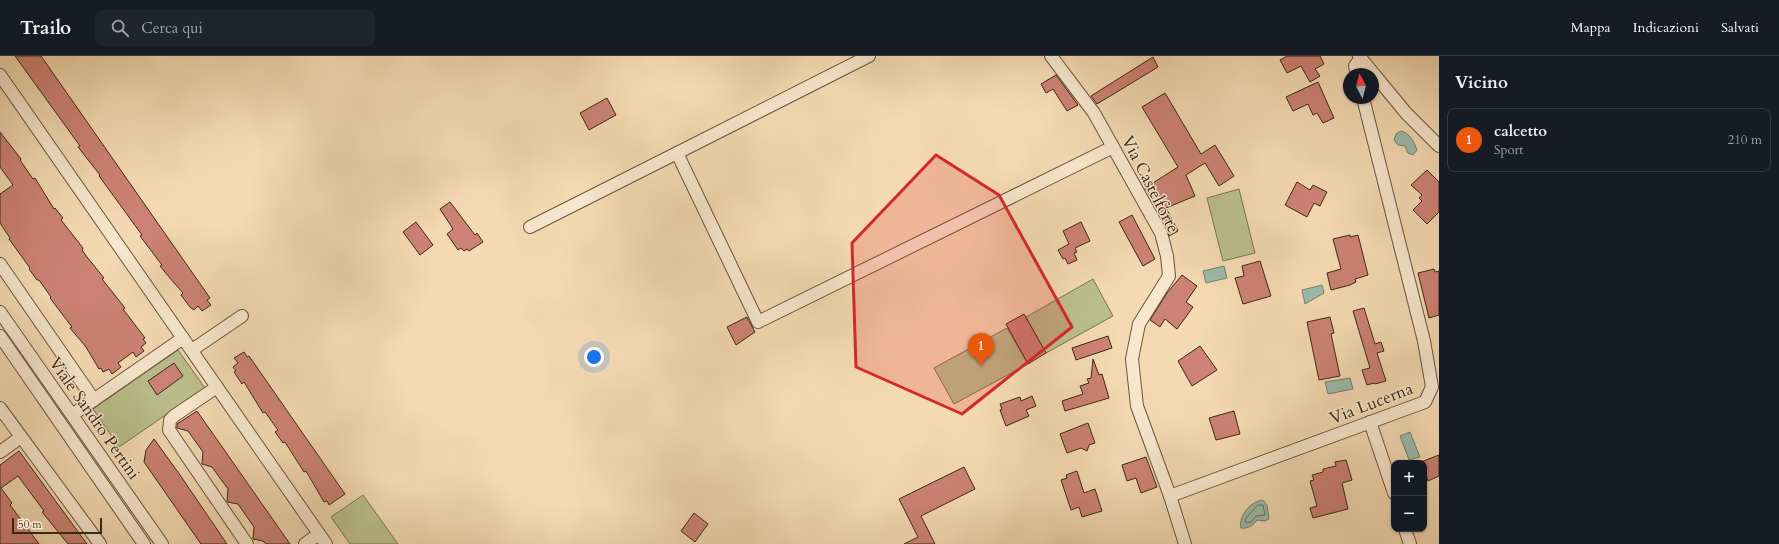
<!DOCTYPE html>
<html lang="it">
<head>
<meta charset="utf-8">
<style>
	body { margin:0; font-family:Cardo,serif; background:#20242c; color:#f1f3f6 }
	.controls { position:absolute; right:12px; bottom:12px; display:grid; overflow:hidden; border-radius:8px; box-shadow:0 1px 3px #0004 }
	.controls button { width:36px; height:36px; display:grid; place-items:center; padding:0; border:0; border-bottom:1px solid #363941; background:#171b24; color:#f1f3f6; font:20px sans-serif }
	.compass { position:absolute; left:1343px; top:12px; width:36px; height:36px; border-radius:50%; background:#171b24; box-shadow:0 1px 3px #0004; rotate:353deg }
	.scale { position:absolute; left:12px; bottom:10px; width:90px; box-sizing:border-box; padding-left:4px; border:2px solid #3b2915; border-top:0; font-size:11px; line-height:14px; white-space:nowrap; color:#3b2915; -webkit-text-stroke:3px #f8e7ce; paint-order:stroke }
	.you { position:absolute; left:594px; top:301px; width:14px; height:14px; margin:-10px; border:3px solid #fff; border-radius:50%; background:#1a73e8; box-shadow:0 0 0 6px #1a73e833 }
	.badge { display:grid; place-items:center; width:26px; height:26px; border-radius:50%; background:#ea580c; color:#fff; font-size:13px; font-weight:700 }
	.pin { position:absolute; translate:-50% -33px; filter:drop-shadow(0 1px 2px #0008) }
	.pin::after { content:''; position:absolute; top:21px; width:14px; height:12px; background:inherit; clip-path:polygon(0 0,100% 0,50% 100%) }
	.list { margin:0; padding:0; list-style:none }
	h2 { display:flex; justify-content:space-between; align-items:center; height:52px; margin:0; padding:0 16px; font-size:17px }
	h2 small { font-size:13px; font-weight:400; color:#9ea1a6 }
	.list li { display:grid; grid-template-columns:26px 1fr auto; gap:12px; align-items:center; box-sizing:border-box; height:64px; margin:0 8px 8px; padding:0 8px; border:1px solid #363941; border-radius:8px }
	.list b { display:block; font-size:15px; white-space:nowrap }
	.list p { margin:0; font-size:13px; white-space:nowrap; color:#9ea1a6 }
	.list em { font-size:13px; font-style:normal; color:#9ea1a6 }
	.icon { flex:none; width:22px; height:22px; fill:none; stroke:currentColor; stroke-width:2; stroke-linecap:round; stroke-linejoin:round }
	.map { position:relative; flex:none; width:1439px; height:488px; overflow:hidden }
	header { display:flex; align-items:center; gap:24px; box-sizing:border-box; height:56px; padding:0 20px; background:#171b24; border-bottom:1px solid #363941 }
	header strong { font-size:19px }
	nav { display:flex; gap:22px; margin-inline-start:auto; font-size:14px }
	.search { width:280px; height:36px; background:#20242c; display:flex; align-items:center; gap:10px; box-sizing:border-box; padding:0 14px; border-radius:8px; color:#9ea1a6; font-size:15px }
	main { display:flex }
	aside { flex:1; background:#171b24 }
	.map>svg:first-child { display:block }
</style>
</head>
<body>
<header>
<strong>Trailo</strong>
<div class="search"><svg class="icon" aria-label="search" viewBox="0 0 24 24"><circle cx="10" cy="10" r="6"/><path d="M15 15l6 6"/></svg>Cerca qui</div>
<nav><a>Mappa</a><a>Indicazioni</a><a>Salvati</a></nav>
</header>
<main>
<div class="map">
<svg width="1439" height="488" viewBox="0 0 1439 488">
	<rect width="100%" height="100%" fill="#f4dab3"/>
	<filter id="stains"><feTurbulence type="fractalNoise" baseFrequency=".005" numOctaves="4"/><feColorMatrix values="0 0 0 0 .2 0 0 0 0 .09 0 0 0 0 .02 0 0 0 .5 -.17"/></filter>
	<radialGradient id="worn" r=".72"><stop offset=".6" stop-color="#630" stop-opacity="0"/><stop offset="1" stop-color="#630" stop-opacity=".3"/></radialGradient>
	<g fill="#bac08d" stroke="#7a7451">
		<polygon points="1239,133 1255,197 1223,205 1207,142"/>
		<polygon points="1093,223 1113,260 1046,297 1026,261"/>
		<polygon points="1007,272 1028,308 954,348 934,312"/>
		<polygon points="178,294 205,332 119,391 93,353"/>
		<polygon points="363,439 398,488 350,488 331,461"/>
	</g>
	<g fill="#9cbbab" stroke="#75816f">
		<path d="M1401,75C1410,77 1414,86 1417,94L1413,99L1408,97L1405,90L1398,89L1394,84L1396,78Z"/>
		<polygon points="1224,210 1227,222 1206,227 1203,215"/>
		<polygon points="1322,229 1324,237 1305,248 1302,234"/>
		<polygon points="1350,322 1353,333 1328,338 1325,326"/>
		<polygon points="1410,376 1420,401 1409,404 1400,380"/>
		<path d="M1263,444L1267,449L1269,463L1265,465L1257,464C1254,469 1248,473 1241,472C1238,460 1251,445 1263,444Z"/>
	</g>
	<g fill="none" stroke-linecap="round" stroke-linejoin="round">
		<polygon stroke="#6c7260" stroke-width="1" points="1258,449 1263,449 1265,459 1256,460 1251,466 1246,467 1245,464"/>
	</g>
	<g fill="#cd8275" stroke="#3b2915">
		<polygon points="15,0 41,0 210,242 207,244 211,249 202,255 198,250 194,254 190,251 181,239 183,237 169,221 160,210 162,209 140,180 142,179 99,120 100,119 78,91 80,90"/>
		<polygon points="1287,0 1320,0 1324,8 1315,13 1320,20 1310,26 1301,10 1287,17 1280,4"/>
		<polygon points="1153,1 1158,11 1097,48 1091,40"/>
		<polygon points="1056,19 1078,49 1067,55 1053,33 1046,37 1041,28"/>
		<polygon points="1318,26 1334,62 1323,67 1317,57 1313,59 1308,48 1293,55 1286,41"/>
		<polygon points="1165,37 1201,98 1215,89 1234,120 1219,130 1205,107 1186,119 1195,140 1166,152 1178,175 1169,180 1151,139 1150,140 1145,132 1178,111 1142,51"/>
		<polygon points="607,42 616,59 589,74 580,57"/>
		<polygon points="0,76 21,103 20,104 33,123 35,122 54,153 55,152 63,162 61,164 83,192 82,194 87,201 104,222 102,223 125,252 123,253 145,282 143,283 146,287 141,291 144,295 136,301 133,296 118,307 121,311 112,318 109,313 103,316 101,312 99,313 86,291 70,272 72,271 50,242 51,241 39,224 37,224 29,213 30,212 9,183 10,182 0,167 0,138 13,129 0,111"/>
		<polygon points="1427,114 1439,126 1439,156 1427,168 1413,154 1422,145 1419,142 1422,139 1411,129"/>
		<polygon points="1297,126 1310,134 1313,129 1327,136 1320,150 1314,147 1307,161 1285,149"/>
		<polygon points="450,146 475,179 477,177 483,186 469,195 467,193 464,195 461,192 458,194 447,178 453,173 440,153"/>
		<polygon points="1132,159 1155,203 1143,210 1119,166"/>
		<polygon points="416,166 433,189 420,199 403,176"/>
		<polygon points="1081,166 1090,185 1075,192 1077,196 1074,197 1077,204 1068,208 1065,202 1063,203 1058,194 1069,188 1063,175"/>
		<polygon points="1350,179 1350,181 1358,179 1368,219 1355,223 1356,226 1350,229 1331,234 1327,217 1341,213 1333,183"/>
		<polygon points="1260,205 1271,240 1243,248 1235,222 1244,220 1242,210"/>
		<polygon points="1434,213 1435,216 1439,215 1439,259 1429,262 1418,217"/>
		<polygon points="1182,219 1197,230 1186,246 1193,251 1177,273 1165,263 1160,271 1150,264 1167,237"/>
		<polygon points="1364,252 1375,288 1381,286 1384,295 1377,297 1386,325 1375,328 1374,327 1367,329 1362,314 1370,312 1353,255"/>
		<polygon points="1024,258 1046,297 1028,308 1006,268"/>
		<polygon points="747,261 755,276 736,289 727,271"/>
		<polygon points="1330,261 1334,277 1331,278 1340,320 1319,324 1307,266"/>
		<polygon points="1108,280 1112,292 1076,304 1072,292"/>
		<polygon points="1200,290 1217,314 1192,330 1178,305"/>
		<polygon points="244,296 247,301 249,300 345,438 329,449 327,445 324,446 306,415 304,416 285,386 283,387 275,376 278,374 265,356 263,357 244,326 242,328 234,316 236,315 233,311 238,307 234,302"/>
		<polygon points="1093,303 1099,319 1102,318 1109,342 1065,355 1062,345 1083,338 1080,330 1089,327 1087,323 1091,322"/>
		<polygon points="174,307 183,320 157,339 148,325"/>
		<polygon points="1032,340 1036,350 1026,354 1029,360 1006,370 1000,354 1002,353 1000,348 1020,341 1021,345"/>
		<polygon points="197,355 290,488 266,488 263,485 253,483 254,471 238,448 227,446 228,433 212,411 202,408 203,396 188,375 177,372 177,368"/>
		<polygon points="1234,355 1240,378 1216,384 1209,362"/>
		<polygon points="1088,367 1095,387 1089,389 1087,395 1081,392 1067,397 1060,378"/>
		<polygon points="154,383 180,419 227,488 201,488 144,406 146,394"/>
		<polygon points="19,395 87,488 68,488 42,456 44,455 18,420 1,432 12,447 10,449 39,488 0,488 0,409"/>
		<polygon points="1439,399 1439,420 1428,425 1424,413 1424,407 1421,406"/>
		<polygon points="1146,401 1157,431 1141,437 1136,422 1127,425 1122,409"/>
		<polygon points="1346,404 1352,424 1342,427 1348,453 1313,462 1310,452 1317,450 1310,425 1314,424 1312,419 1323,416 1323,413 1336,410 1335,406"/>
		<polygon points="964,411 975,433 921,460 935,488 904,488 918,481 899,443"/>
		<polygon points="1077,415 1084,437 1095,433 1102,455 1082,461 1079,451 1071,454 1061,424 1067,422 1066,419"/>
		<polygon points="694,457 708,468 695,486 681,475"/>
	</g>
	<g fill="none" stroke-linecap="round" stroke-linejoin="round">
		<g stroke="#69553c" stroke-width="14">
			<g id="minor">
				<polyline points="869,0 677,97 758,266 1113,91"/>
				<polyline points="1051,0 1094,57 1161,177 1167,200 1169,220 1139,268 1132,303 1137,350 1170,440 1185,488"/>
				<polyline points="1359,0 1406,57 1439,90"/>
				<polyline points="1357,18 1355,10 1360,3"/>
				<polyline points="0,19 326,488"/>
				<polyline points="530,171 677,97"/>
				<polyline points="0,208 94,344"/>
				<polyline points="0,256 162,488"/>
				<polyline points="0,280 144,488"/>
				<polyline points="192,294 242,260"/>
				<polyline points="217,331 174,360 170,364 169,374 247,488"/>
				<polyline points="0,352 100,488"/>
				<polyline points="72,359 183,282"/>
				<polyline points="1370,366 1394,437"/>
				<polyline points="0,396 21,381"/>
				<polyline points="1170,440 1425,346 1432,331 1424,285 1363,42"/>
				<polyline points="1405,473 1410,488"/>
				<polyline points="305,488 319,478"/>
			</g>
		</g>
		<use href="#minor" stroke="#f8e7ce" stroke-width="12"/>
	</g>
	<path fill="#d62828" fill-opacity="0.2" stroke="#d62828" stroke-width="3" stroke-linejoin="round" d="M936,99L999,139L1072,271L962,358L856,311L852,187Z"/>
	<g text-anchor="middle" stroke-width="3" stroke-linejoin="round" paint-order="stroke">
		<g font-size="17" fill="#3b2915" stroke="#f8e7ce">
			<text transform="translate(1151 128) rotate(63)" y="6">Via Castelforte</text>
			<text transform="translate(1371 347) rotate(-21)" y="6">Via Lucerna</text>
			<text transform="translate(95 362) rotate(55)" y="6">Viale Sandro Pertini</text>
		</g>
	</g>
	<rect width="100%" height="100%" filter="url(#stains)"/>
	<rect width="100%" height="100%" fill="url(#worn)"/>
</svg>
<div class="controls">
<button>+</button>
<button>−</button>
</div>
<svg class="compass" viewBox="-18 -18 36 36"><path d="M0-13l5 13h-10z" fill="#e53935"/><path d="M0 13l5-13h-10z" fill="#9ea1a6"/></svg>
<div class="scale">50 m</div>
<div class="you"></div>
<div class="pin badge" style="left:981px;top:310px">1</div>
</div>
<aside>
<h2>Vicino<small></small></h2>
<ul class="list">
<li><span class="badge">1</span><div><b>calcetto</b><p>Sport</p></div><em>210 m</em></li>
</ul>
</aside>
</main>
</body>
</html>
